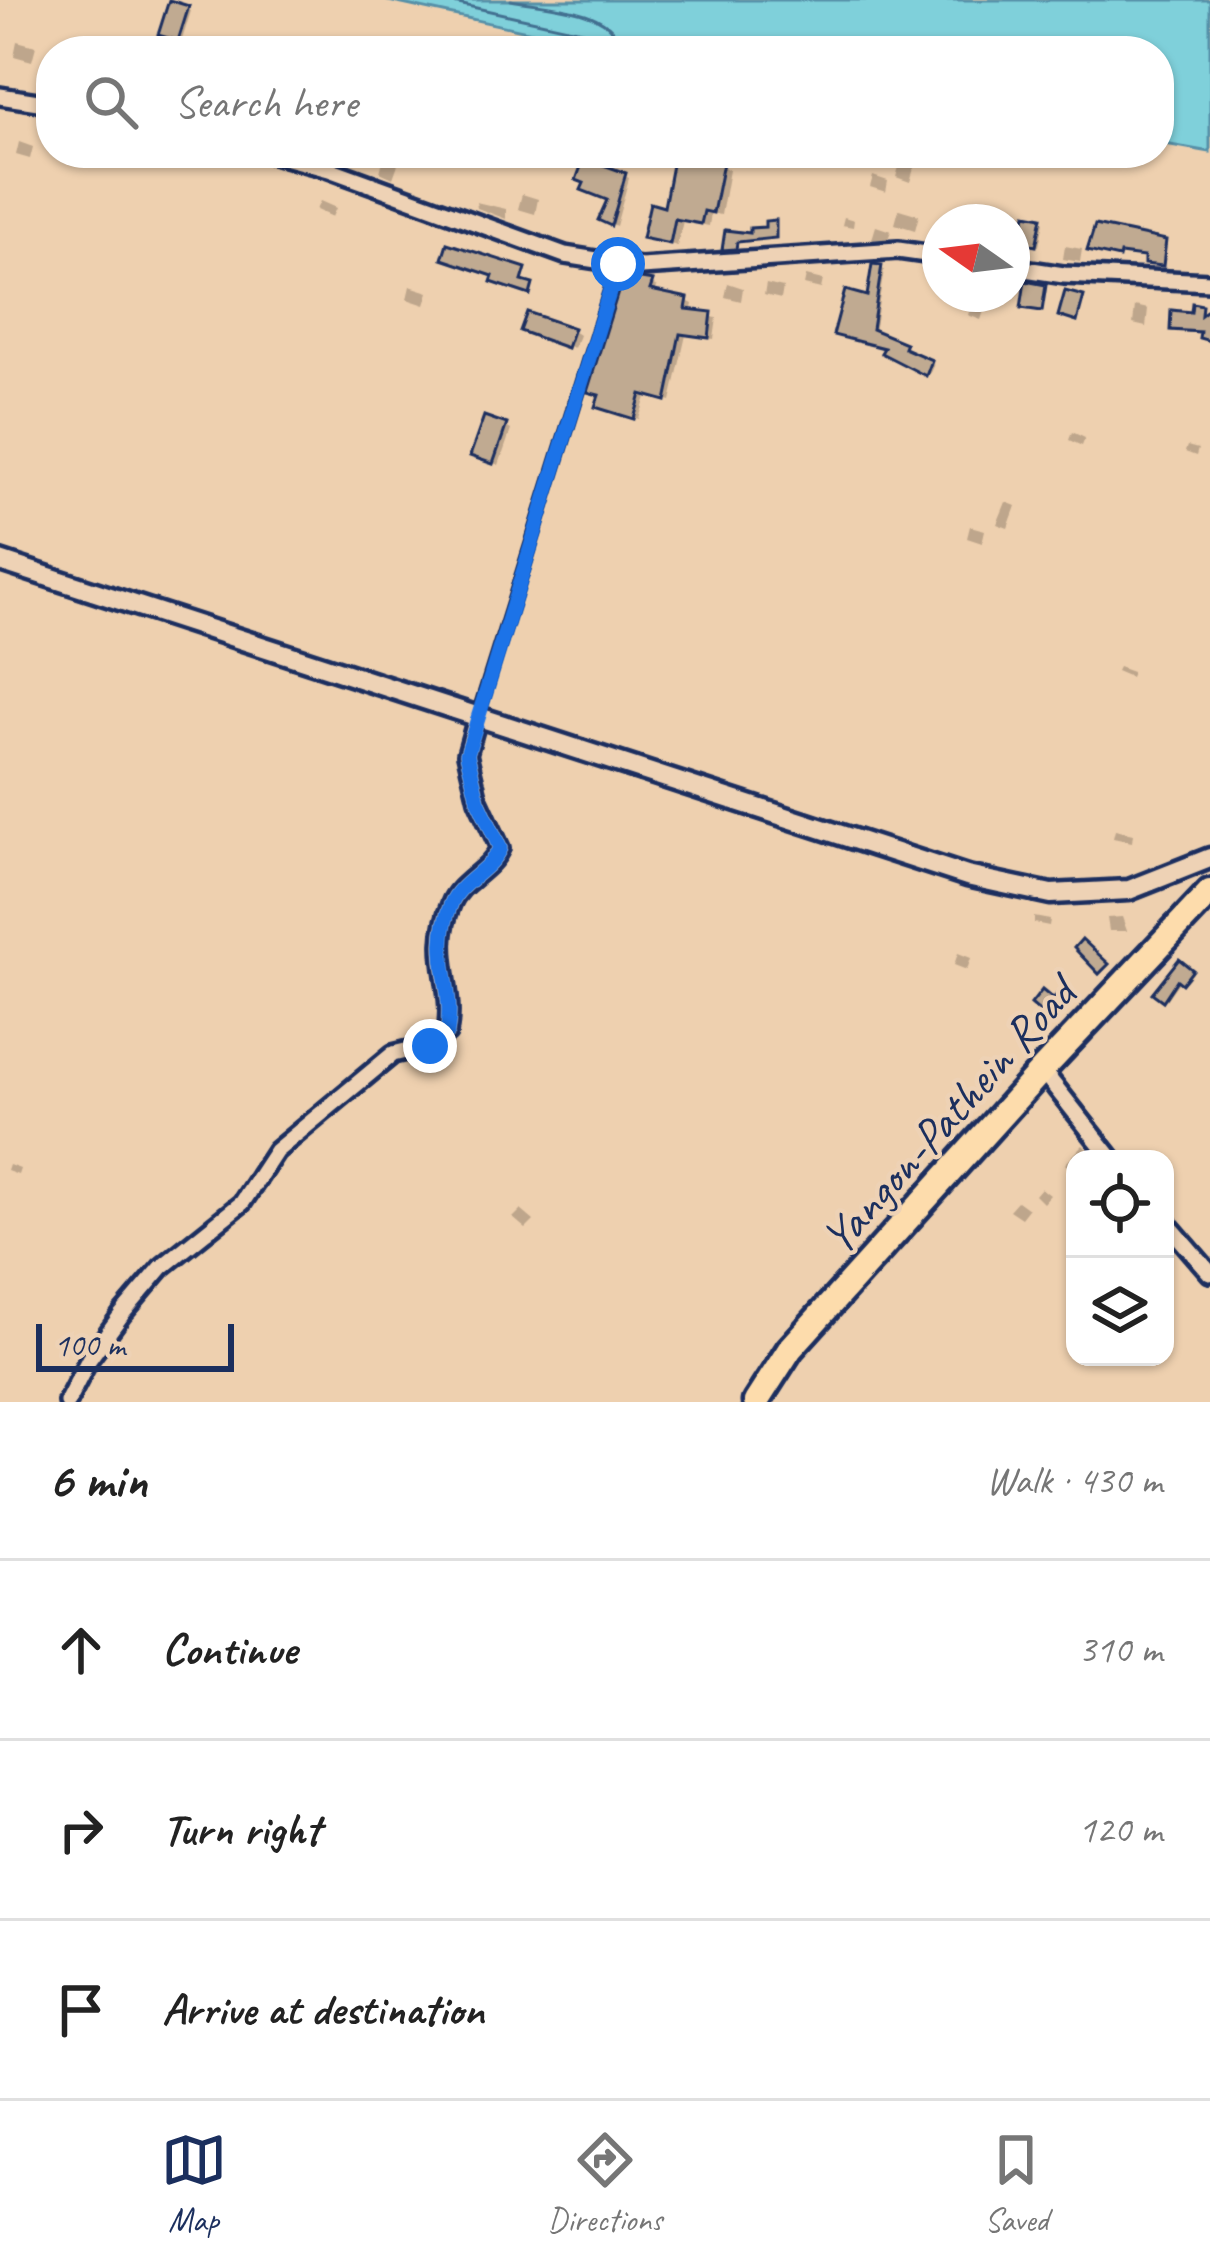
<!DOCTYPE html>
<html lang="en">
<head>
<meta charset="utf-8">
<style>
	body { margin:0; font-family:Caveat,sans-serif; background:#f6f6f6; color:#222 }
	.controls { position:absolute; right:36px; bottom:36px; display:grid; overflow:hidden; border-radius:24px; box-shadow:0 3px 9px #0004 }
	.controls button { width:108px; height:108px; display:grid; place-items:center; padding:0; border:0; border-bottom:3px solid #e0e0e0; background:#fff; color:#222; font:60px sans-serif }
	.compass { position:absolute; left:922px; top:204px; width:108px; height:108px; border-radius:50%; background:#fff; box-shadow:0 3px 9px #0004; rotate:284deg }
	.scale { position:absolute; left:36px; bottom:30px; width:198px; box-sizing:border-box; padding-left:12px; border:6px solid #1b2f5e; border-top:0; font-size:33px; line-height:42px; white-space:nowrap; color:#1b2f5e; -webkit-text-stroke:9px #eed2b5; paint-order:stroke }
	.stop { position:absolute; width:36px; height:36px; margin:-27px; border:9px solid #1a73e8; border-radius:50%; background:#fff }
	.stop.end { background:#1a73e8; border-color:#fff; box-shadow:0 3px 12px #0008 }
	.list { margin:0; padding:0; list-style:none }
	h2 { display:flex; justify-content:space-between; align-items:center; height:156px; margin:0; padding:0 48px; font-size:51px }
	h2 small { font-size:39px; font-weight:400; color:#767676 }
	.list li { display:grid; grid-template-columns:78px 1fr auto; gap:36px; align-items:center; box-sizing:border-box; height:180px; padding:0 48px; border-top:3px solid #e0e0e0 }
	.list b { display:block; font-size:45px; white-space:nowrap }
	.list em { font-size:39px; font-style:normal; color:#767676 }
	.icon { flex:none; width:66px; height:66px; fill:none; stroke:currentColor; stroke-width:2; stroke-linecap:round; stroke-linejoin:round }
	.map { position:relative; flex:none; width:1210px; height:1402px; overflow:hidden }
	.search { position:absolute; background:#fff; box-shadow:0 3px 9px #0004; left:36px; right:36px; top:36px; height:132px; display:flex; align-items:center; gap:30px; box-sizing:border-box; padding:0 42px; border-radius:48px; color:#767676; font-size:45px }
	.sheet { height:696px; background:#fff }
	nav { display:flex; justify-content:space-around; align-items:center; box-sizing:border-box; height:168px; border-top:3px solid #e0e0e0; background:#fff; font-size:33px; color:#767676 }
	nav a { display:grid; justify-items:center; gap:6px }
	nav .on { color:#1b2f5e }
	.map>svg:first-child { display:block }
</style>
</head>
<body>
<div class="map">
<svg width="1210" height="1402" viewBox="0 0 1210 1402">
	<rect width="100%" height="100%" fill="#eed0af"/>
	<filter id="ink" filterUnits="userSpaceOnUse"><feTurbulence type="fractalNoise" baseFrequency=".00833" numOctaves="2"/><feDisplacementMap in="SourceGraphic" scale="24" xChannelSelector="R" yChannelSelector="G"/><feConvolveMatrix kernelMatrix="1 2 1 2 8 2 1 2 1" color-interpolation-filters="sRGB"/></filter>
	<g filter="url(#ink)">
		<polygon fill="#7fd0da" stroke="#5790a8" stroke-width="3" points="384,0 1210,0 1210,152 1159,143 1159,51 619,51"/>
		<g fill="#0003">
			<polygon points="188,9 191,11 182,40 165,35"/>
			<polygon points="361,39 379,47 378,51 357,49"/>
			<polygon points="17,41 36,46 32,61 14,56"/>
			<polygon points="42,67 51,68 51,83 39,80"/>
			<polygon points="19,142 33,147 30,159 16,155"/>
			<polygon points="84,153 110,155 113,157 110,166 86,160"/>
			<polygon points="385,153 402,153 393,178 380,172"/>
			<polygon points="901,160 915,165 910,182 896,177"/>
			<polygon points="722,166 729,170 721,215 711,213 709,226 683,221 677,246 646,237 667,210"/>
			<polygon points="624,176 629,178 616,226 602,219"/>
			<polygon points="873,176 888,181 886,192 870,187"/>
			<polygon points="522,194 538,199 535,214 518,209"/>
			<polygon points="320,201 336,208 332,217 316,210"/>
			<polygon points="476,202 506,209 506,219 477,208"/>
			<polygon points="899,209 919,215 915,230 895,224"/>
			<polygon points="844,217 854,220 853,227 842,225"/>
			<polygon points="1041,220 1044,222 1039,246 1026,243"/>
			<polygon points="876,226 891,231 888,239 872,239"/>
			<polygon points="1065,246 1082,249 1080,262 1063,259"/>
			<polygon points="881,268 884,270 874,333 905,346 906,352 934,364 929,375 887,347 839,335 869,300"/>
			<polygon points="806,276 823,280 821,289 804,285"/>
			<polygon points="728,283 743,288 741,301 725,297"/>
			<polygon points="652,284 657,287 655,294 687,301 693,304 691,313 717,318 714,339 686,335 671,401 647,394 639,419 604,409"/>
			<polygon points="766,284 783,288 781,299 764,295"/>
			<polygon points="410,286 429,292 425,305 407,299"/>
			<polygon points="971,305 984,311 981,320 968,315"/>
			<polygon points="1135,306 1148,309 1146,327 1133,324"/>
			<polygon points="573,331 579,335 574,348 529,333"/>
			<polygon points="506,427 511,430 499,465 480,458"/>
			<polygon points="1072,432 1085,438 1082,446 1069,440"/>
			<polygon points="1187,446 1198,449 1196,456 1185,452"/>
			<polygon points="1006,502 1016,506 1008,528 997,524"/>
			<polygon points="970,526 985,530 982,543 967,538"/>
			<polygon points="1118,667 1132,672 1130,677 1116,671"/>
			<polygon points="1115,830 1133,834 1132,842 1113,838"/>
			<polygon points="1034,917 1050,920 1049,926 1034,923"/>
			<polygon points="1122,917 1127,931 1109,931 1107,918"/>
			<polygon points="958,953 971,958 967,970 954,965"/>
			<polygon points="1180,963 1193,973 1186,982 1181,979 1166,1000 1158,994"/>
			<polygon points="1083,1145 1095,1158 1075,1159 1075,1173 1065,1164"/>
			<polygon points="9,1165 20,1169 18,1175 7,1171"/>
			<polygon points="1041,1188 1050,1195 1043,1203 1035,1195"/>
			<polygon points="1017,1201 1028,1209 1021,1218 1009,1210"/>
			<polygon points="521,1210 534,1221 526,1229 513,1218"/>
		</g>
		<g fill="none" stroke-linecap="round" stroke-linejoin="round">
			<g stroke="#436f90" stroke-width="3">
				<polyline points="440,0 595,34 604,40 605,51"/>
				<path d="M511,0C545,7 618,7 621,51"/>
			</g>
		</g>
		<g fill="#c0aa91" stroke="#1b2f5e" stroke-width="3">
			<polygon points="169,0 189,6 178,41 158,35"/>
			<polygon points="674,154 723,163 713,213 704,211 701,224 675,219 670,244 642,238 650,203 664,207"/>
			<polygon points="584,158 626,173 611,226 598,220 607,200 581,190 584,183 576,180"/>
			<polygon points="1026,214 1042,217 1036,246 1020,243"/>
			<polygon points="776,220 776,238 737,242 736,249 722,250 725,230 750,233 750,228 765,227 765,221"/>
			<polygon points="1095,225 1166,240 1163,266 1144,264 1144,257 1120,254 1119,258 1087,251"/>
			<polygon points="447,243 526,268 522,281 533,284 530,295 491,282 493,276 442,259"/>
			<polygon points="872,264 882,265 872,329 906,343 904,348 932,360 926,376 881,353 884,348 833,335 845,290 867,296"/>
			<polygon points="623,276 653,281 650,290 688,298 686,309 712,312 709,338 680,334 666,401 641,394 634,419 595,407 599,395 587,392"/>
			<polygon points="1025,281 1046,285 1042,311 1021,308"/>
			<polygon points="1065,291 1084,296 1077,322 1058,316"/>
			<polygon points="1192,303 1202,305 1201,315 1210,308 1210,341 1199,338 1200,332 1170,330 1171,310 1191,312"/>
			<polygon points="527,312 574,328 567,348 520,331"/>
			<polygon points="484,416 507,424 493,464 470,456"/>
			<polygon points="1082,939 1109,964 1099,974 1074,948"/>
			<polygon points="1179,959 1193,970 1182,984 1177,980 1163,1001 1152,993"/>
			<polygon points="1061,989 1072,998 1052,1022 1031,1004 1042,990 1053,999"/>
		</g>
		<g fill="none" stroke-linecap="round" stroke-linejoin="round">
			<g stroke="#1b2f5e" stroke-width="16">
				<polyline id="service" points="478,715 618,265"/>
			</g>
			<g stroke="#1b2f5e" stroke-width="24">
				<g id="minor">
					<polyline points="0,96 51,104"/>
					<polyline points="269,153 329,169 565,255 641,267 898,250 940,256"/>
					<polyline points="1012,267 1064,275 1210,282"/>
					<polyline points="1042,1070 1112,1159"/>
					<polyline points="1165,1221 1210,1273"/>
					<path d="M67,1402L89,1359L122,1314L162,1267L242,1203L276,1151L393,1054L430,1045L447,1033C456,986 429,955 451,904C460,881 490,871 500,848L478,800L467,754L478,715"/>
				</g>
			</g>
			<g stroke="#1b2f5e" stroke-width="27">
				<polyline id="tertiary" points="0,561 967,876 1051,894 1129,890 1210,858"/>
			</g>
			<g stroke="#1b2f5e" stroke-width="33">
				<polyline id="trunk" points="756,1402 790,1349 1042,1070 1210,892"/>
			</g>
			<use href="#service" stroke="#eed2b5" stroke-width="8"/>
			<use href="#minor" stroke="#eed2b5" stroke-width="15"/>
			<use href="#tertiary" stroke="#eed2b5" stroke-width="18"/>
			<use href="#trunk" stroke="#fddcac" stroke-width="24"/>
		</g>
	</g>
	<g fill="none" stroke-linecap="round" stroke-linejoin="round" filter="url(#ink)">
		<path stroke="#1a73e8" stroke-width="15" d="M430,1046L447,1033C456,986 430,954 451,904C460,881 490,871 500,848L478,800L467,754L618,264"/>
	</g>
	<g text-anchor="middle" stroke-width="9" stroke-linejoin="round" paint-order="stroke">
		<g font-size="48" fill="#1b2f5e" stroke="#eed2b5">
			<text transform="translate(947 1115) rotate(-48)" y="17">Yangon-Pathein Road</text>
		</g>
	</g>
</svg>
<div class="controls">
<button><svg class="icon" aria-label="locate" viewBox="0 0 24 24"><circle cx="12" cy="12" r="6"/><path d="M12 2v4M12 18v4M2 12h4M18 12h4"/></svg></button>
<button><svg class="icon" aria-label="layers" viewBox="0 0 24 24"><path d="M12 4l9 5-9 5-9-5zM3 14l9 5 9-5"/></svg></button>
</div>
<svg class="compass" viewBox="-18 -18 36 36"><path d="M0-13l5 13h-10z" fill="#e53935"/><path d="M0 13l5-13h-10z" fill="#767676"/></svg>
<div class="scale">100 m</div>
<div class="stop" style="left:618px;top:264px"></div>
<div class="stop end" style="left:430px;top:1046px"></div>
<div class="search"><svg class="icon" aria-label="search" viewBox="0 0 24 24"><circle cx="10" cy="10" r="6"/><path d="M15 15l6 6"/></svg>Search here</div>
</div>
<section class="sheet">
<h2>6 min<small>Walk · 430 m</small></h2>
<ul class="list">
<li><svg class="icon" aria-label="ahead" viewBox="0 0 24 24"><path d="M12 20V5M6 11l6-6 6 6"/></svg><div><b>Continue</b></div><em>310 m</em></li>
<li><svg class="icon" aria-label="right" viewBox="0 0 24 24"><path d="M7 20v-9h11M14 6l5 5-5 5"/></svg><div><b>Turn right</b></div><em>120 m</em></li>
<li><svg class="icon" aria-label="arrive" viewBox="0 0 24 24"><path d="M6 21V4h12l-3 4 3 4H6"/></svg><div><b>Arrive at destination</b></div></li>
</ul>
</section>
<nav>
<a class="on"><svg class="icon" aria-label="map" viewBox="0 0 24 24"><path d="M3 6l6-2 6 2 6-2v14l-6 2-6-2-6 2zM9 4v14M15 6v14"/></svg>Map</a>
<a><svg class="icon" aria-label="directions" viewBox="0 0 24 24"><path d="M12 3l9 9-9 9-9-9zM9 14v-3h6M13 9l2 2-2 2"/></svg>Directions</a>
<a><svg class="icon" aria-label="saved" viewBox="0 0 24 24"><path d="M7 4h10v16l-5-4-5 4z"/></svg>Saved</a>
</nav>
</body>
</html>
